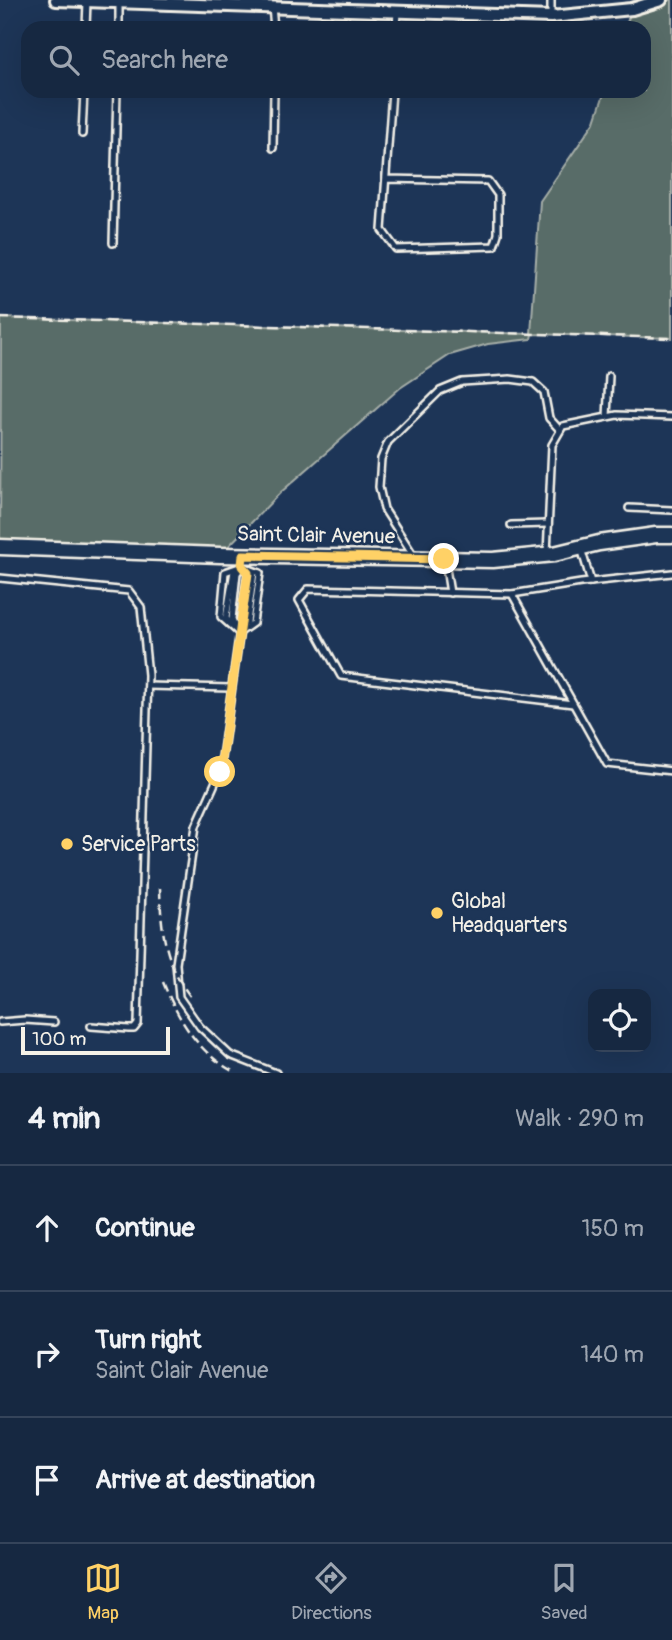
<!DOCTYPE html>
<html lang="en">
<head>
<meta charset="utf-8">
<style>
	body { margin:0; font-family:Pangolin,sans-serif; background:#1f3048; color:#f1f3f6 }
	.controls { position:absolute; right:21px; bottom:21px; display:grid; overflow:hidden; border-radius:14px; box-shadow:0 7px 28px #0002 }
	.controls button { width:63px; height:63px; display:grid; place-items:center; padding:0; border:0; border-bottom:2px solid #35445a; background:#162841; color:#f1f3f6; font:35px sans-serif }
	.scale { position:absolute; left:21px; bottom:18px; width:149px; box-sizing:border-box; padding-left:7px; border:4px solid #f4f1e8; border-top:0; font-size:19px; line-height:24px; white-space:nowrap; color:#f4f1e8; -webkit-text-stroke:5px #1d3557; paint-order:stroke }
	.stop { position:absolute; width:21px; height:21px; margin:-16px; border:5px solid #ffd166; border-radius:50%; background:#fff }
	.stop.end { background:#ffd166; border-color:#fff; box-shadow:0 2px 7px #0008 }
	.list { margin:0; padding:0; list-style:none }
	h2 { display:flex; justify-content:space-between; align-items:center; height:91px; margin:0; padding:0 28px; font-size:30px }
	h2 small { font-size:23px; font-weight:400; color:#9ea6b1 }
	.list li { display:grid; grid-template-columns:46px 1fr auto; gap:21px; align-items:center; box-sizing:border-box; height:126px; padding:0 28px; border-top:2px solid #35445a }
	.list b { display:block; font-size:26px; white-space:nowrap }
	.list p { margin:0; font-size:23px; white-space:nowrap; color:#9ea6b1 }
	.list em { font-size:23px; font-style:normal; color:#9ea6b1 }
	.icon { flex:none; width:38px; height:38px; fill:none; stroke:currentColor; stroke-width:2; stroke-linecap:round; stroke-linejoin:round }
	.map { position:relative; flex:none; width:672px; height:1073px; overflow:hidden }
	.search { position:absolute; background:#162841; box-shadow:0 7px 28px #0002; left:21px; right:21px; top:21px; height:77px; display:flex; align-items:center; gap:18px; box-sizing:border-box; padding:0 24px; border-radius:21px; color:#9ea6b1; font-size:26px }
	.sheet { height:469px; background:#162841 }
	nav { display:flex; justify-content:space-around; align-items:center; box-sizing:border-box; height:98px; border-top:2px solid #35445a; background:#162841; font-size:19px; color:#9ea6b1 }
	nav a { display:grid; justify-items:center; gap:4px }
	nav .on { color:#ffd166 }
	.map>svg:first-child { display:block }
</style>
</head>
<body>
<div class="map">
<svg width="672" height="1073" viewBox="0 0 672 1073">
	<rect width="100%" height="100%" fill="#1d3557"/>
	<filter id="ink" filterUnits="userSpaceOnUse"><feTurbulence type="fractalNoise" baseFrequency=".0143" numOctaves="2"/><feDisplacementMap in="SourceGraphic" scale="14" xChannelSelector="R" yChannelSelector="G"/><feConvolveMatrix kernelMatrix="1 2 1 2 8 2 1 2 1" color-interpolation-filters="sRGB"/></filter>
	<g filter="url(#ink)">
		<polygon fill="#596c67" stroke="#a6aea8" stroke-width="2" points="650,0 672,0 672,338 532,334 531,339 488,344 450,355 400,388 280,493 220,555 0,547 1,318 531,334 540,201 595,121 605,91 644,91 644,28 625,28 632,9"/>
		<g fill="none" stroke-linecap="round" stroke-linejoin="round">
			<g stroke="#f4f1e8" stroke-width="10">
				<g id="service">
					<polyline points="551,0 551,17"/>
					<polyline points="272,7 274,28"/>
					<polyline points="86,28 87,1"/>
					<polyline points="119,28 119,2"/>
					<polyline points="396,28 397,12"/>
					<polyline points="82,134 84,91"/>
					<polyline points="273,148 274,91"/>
					<polyline points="386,179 488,181 498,195 498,234 494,246 396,249 382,230 392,91"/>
					<polyline points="113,243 117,91"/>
					<polyline points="607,417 609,376"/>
					<polyline points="629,508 672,510"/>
					<polyline points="511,525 548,524"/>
					<polyline points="581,548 591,582"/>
					<polyline points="547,554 552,445 563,426 617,415 672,417"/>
					<polyline points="414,556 384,509 379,487 381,459 388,442 440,391 462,382 510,379 533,382 544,392 549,418 560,430"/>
					<polyline points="445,562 450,593"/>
					<polyline points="242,566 248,573 220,772 196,826 176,964 179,997 200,1027 230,1055 276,1073"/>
					<polygon points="242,566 260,573 253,623 239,633 221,617 225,572"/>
					<polyline points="0,578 129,591 141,607 148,675 138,1024 134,1029 129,1029 91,1026"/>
					<polyline points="512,594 607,764 672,771"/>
					<polyline points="229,622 226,618 234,571"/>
					<polyline points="242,628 247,622 254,573 251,571"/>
					<polyline points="236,629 232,619 237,573 241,568"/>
					<polyline points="148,686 231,688"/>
					<polyline points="573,704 341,676 299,600 308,589 512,594 581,583 672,573"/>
					<polyline points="0,1022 25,1020 54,1022"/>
				</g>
			</g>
			<g stroke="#f4f1e8" stroke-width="16">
				<polyline id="minor" points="56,0 551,17 632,9 661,0"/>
			</g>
			<g stroke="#f4f1e8" stroke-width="19">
				<polyline id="tertiary" points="0,547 220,555 493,560 554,554 599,543 656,535 672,535"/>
			</g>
			<use href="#service" stroke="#1d3557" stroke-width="5"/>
			<use href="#minor" stroke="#1d3557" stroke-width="10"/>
			<use href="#tertiary" stroke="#1d3557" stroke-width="14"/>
			<g stroke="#f4f1e8" stroke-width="2.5" stroke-dasharray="10 5" stroke-linecap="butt">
				<polyline points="0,318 672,338"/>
				<path d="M160,888C161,932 165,965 193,1000"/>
				<path d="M163,982C179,1021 198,1053 236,1073"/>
			</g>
		</g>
	</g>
	<g fill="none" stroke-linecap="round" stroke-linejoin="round" filter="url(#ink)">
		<polyline stroke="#ffd166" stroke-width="9" points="220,772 248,573 242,566 243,555 444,559"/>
	</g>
	<g fill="#ffd166" stroke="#1d3557" stroke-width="2.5">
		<circle cx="67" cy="844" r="7"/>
		<circle cx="437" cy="913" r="7"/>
	</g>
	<g text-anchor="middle" stroke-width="5" stroke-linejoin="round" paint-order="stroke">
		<g font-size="21" fill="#f4f1e8" stroke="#1d3557">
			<text transform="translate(316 535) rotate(1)" y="7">Saint Clair Avenue</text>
		</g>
		<g font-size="21" fill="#f4f1e8" stroke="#1d3557" text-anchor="start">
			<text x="81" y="851">Service Parts</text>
			<text x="451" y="908">Global<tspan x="451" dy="24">Headquarters</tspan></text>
		</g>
	</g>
</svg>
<div class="controls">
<button><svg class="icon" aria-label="locate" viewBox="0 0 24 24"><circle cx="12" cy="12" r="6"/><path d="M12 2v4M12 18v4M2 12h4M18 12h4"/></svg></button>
</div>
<div class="scale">100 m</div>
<div class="stop" style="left:220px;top:772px"></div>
<div class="stop end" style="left:444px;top:559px"></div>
<div class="search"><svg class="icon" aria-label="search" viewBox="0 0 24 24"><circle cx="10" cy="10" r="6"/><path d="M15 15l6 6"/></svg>Search here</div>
</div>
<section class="sheet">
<h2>4 min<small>Walk · 290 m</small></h2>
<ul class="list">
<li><svg class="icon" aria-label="ahead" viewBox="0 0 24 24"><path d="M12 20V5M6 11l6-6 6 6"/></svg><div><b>Continue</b></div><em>150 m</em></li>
<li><svg class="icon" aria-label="right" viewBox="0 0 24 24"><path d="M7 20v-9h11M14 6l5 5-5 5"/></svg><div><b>Turn right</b><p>Saint Clair Avenue</p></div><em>140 m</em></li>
<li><svg class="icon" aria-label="arrive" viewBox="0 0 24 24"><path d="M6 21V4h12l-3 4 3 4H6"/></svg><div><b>Arrive at destination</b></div></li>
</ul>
</section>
<nav>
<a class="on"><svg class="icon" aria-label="map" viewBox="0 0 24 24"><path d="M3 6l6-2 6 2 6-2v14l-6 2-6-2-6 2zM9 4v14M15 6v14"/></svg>Map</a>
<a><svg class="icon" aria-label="directions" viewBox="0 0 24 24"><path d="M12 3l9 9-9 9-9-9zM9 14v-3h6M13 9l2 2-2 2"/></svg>Directions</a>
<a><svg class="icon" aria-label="saved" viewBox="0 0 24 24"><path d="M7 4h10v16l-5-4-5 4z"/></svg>Saved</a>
</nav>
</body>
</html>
